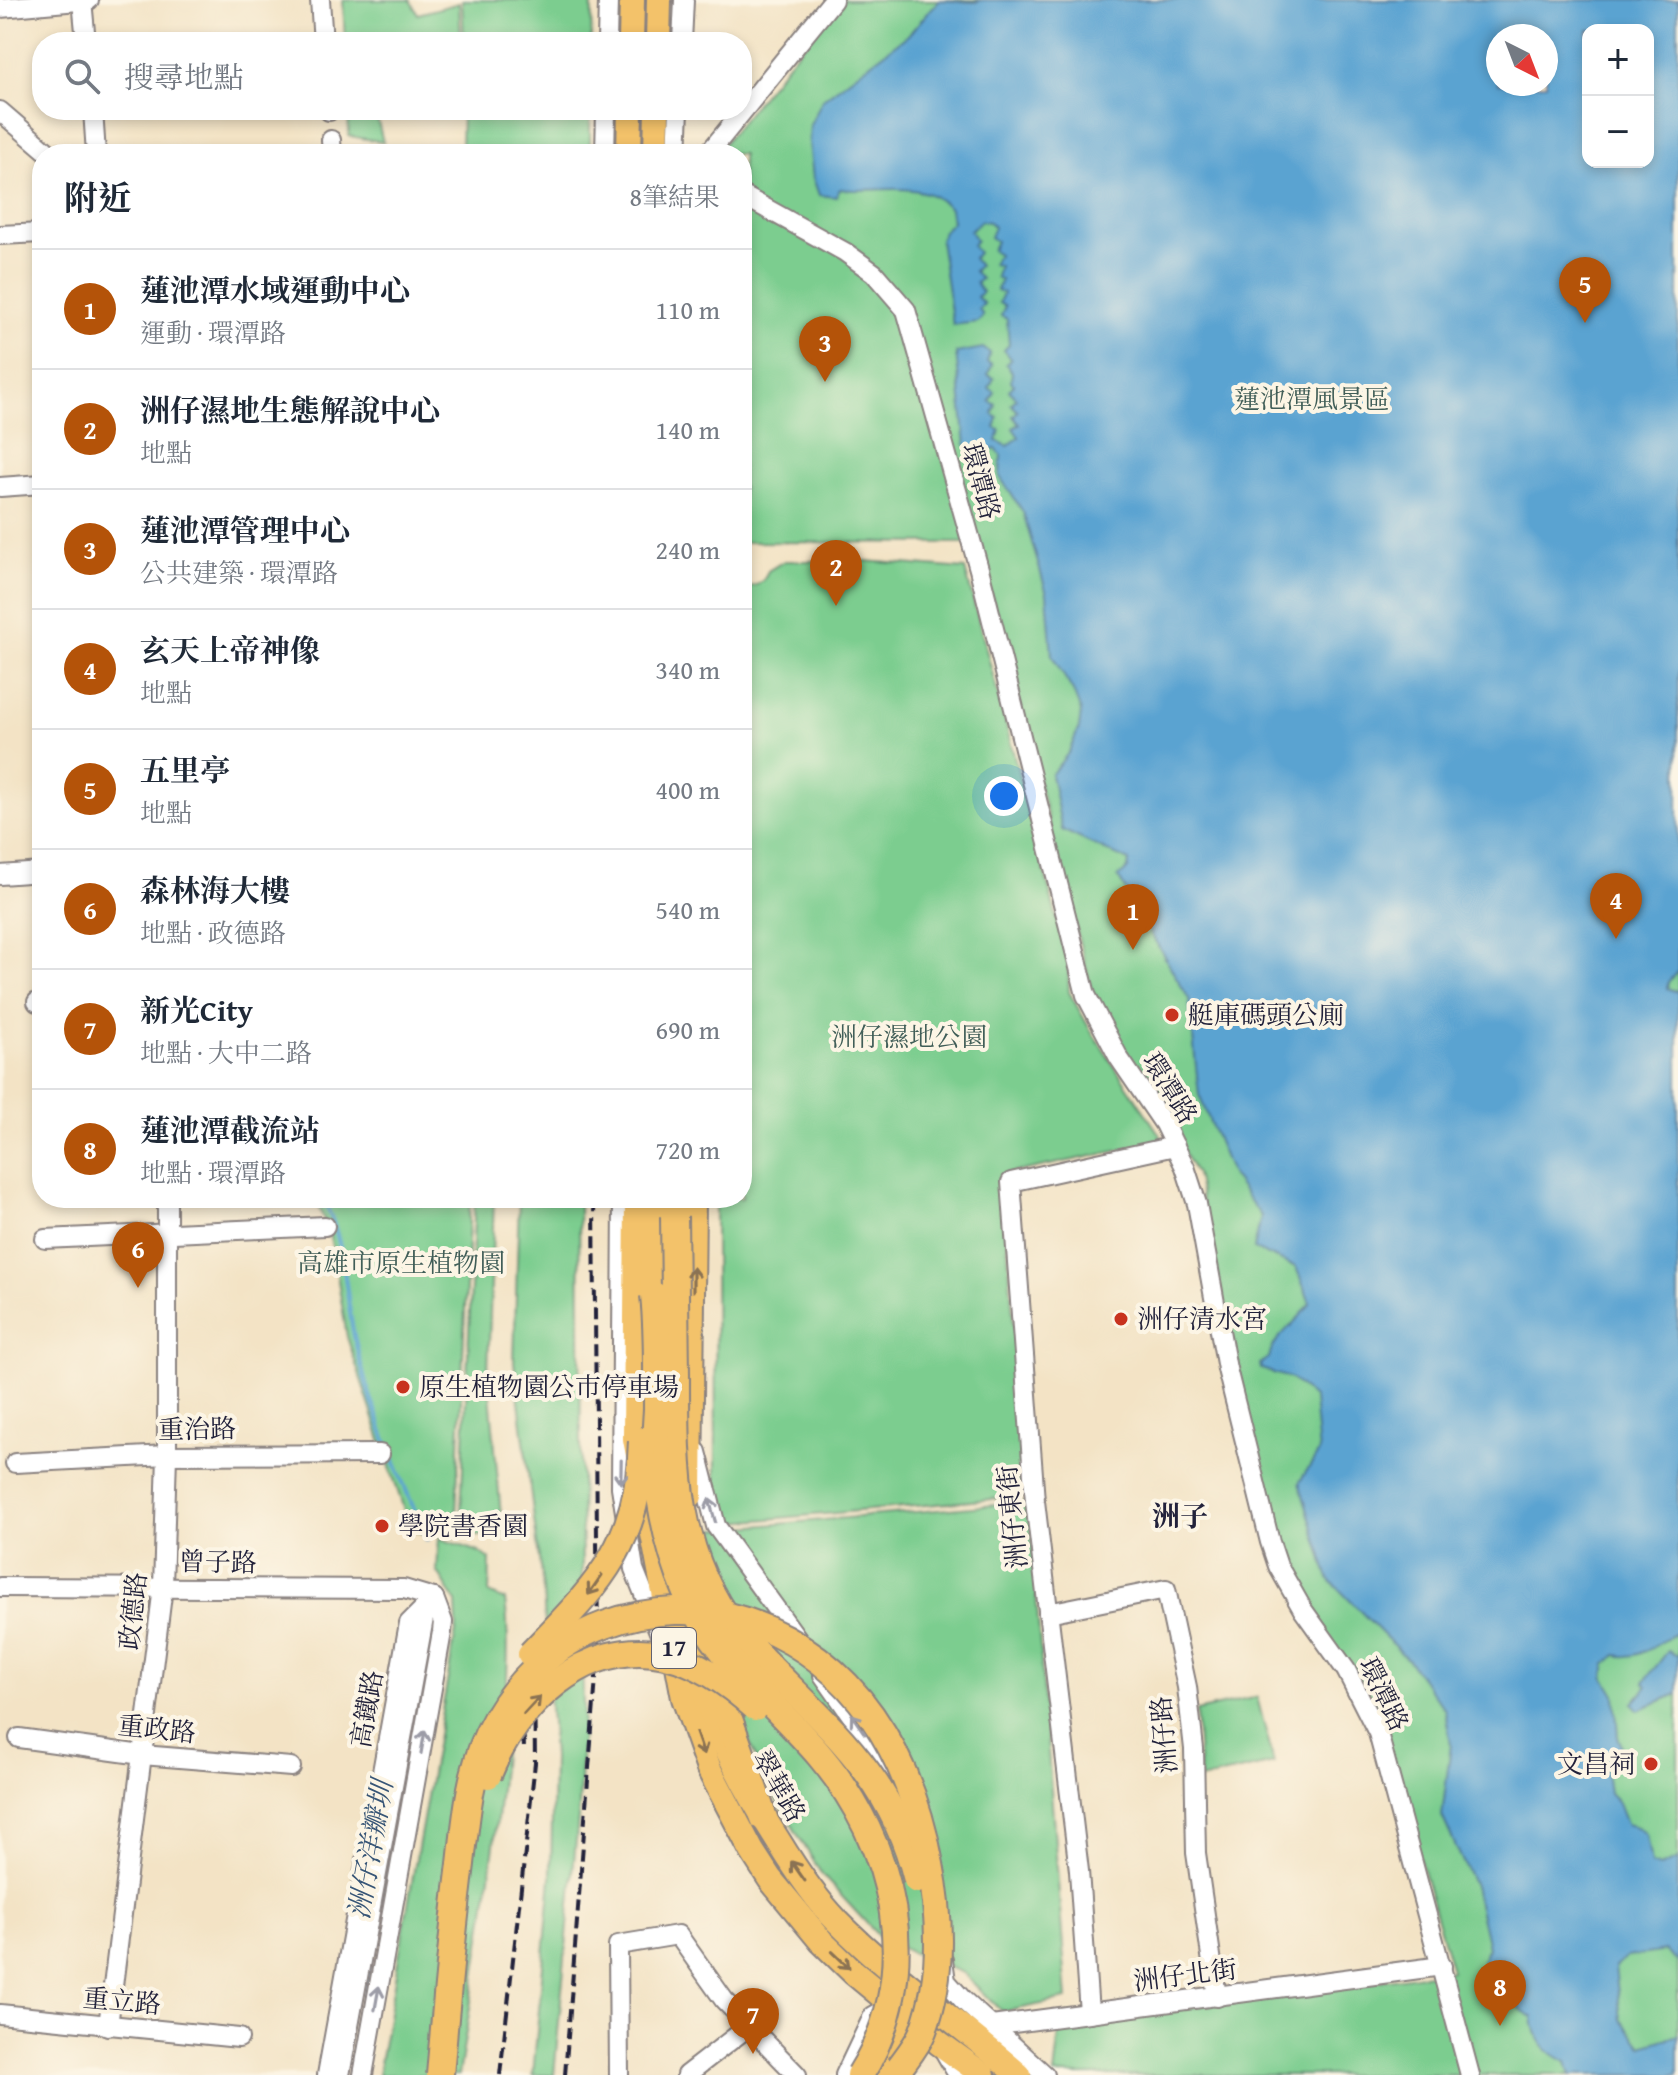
<!DOCTYPE html>
<html lang="zh-TW">
<head>
<meta charset="utf-8">
<style>
	body { margin:0; font-family:"Gentium Book Plus","Noto Serif TC",serif; background:#f2f2f3; color:#1f2937 }
	.controls { position:absolute; right:24px; top:24px; display:grid; overflow:hidden; border-radius:16px; box-shadow:0 4px 12px #0003 }
	.controls button { width:72px; height:72px; display:grid; place-items:center; padding:0; border:0; border-bottom:2px solid #e0e1e3; background:#fff; color:#1f2937; font:40px sans-serif }
	.compass { position:absolute; left:1486px; top:24px; width:72px; height:72px; border-radius:50%; background:#fff; box-shadow:0 4px 12px #0003; rotate:138deg }
	.you { position:absolute; left:1004px; top:796px; width:28px; height:28px; margin:-20px; border:6px solid #fff; border-radius:50%; background:#1a73e8; box-shadow:0 0 0 12px #1a73e833 }
	.badge { display:grid; place-items:center; width:52px; height:52px; border-radius:50%; background:#b45309; color:#fff; font-size:26px; font-weight:700 }
	.pin { position:absolute; translate:-50% -66px; filter:drop-shadow(0 2px 4px #0008) }
	.pin::after { content:''; position:absolute; top:42px; width:28px; height:24px; background:inherit; clip-path:polygon(0 0,100% 0,50% 100%) }
	.list { margin:0; padding:0; list-style:none }
	h2 { display:flex; justify-content:space-between; align-items:center; height:104px; margin:0; padding:0 32px; font-size:34px }
	h2 small { font-size:26px; font-weight:400; color:#747a83 }
	.list li { display:grid; grid-template-columns:52px 1fr auto; gap:24px; align-items:center; box-sizing:border-box; height:120px; padding:0 32px; border-top:2px solid #e0e1e3 }
	.list b { display:block; font-size:30px; white-space:nowrap }
	.list p { margin:0; font-size:26px; white-space:nowrap; color:#747a83 }
	.list em { font-size:26px; font-style:normal; color:#747a83 }
	.icon { flex:none; width:44px; height:44px; fill:none; stroke:currentColor; stroke-width:2; stroke-linecap:round; stroke-linejoin:round }
	.map { position:relative; flex:none; width:1678px; height:2075px; overflow:hidden }
	.search { position:absolute; background:#fff; box-shadow:0 4px 12px #0003; left:32px; top:32px; width:720px; height:88px; display:flex; align-items:center; gap:20px; box-sizing:border-box; padding:0 28px; border-radius:32px; color:#747a83; font-size:30px }
	.panel { position:absolute; background:#fff; box-shadow:0 4px 12px #0003; left:32px; top:144px; width:720px; height:1064px; border-radius:32px }
	.map>svg:first-child { display:block }
</style>
</head>
<body>
<div class="map">
<svg width="1678" height="2075" viewBox="0 0 1678 2075">
	<rect width="100%" height="100%" fill="#fcf5e5"/>
	<filter id="ink" filterUnits="userSpaceOnUse"><feTurbulence type="fractalNoise" baseFrequency=".0125" numOctaves="2"/><feDisplacementMap in="SourceGraphic" scale="16" xChannelSelector="R" yChannelSelector="G"/><feConvolveMatrix kernelMatrix="1 2 1 2 8 2 1 2 1" color-interpolation-filters="sRGB"/></filter>
	<filter id="wash" filterUnits="userSpaceOnUse"><feTurbulence type="fractalNoise" baseFrequency=".006" numOctaves="4" result="noise"/><feDisplacementMap in="SourceGraphic" scale="32" xChannelSelector="R" yChannelSelector="G"/><feGaussianBlur stdDeviation="1.8" result="paint"/><feColorMatrix in="noise" values="0 0 0 0 0 0 0 0 0 0 0 0 0 0 0 0 0 1.4 0 .05"/><feComposite in="paint" operator="in"/></filter>
	<g filter="url(#wash)">
		<rect width="100%" height="100%" fill="#f3e3c5"/>
		<g fill="#7bcd8f" stroke="#4e7865" stroke-width="2" fill-rule="evenodd">
			<polygon points="343,0 410,0 418,14 459,3 461,42 345,42"/>
			<polygon points="462,0 592,0 591,42 464,42"/>
			<path d="M839,0H1678V2075H1054L1060,2025L1452,1971L1388,1751L1293,1579L1273,1527L1196,1174L1118,1040L1091,988L978,543L742,542V154H715ZM1588,30H1648V162H1588ZM1498,36H1546V84H1498Z"/>
			<polygon points="348,110 375,110 383,142 349,136"/>
			<polygon points="462,110 590,110 590,154 461,154"/>
			<path d="M784,561H865L965,569L1068,961L1069,992L1091,1031L1164,1141L1002,1175L1027,1496L735,1522L716,1501L715,1198H742V588C754,587 764,584 768,571Z"/>
			<polygon points="314,1198 470,1198 455,1537 411,1531 347,1337 333,1249 327,1226"/>
			<polygon points="475,1198 494,1198 488,1372 503,1537 460,1534"/>
			<polygon points="519,1198 579,1198 583,1710 579,1808 554,2075 533,2075 551,1878 553,1757 543,1590 514,1362"/>
			<polygon points="1029,1502 1067,1999 1002,2012 963,1973 883,1941 822,1875 763,1777 713,1646 707,1530"/>
			<path d="M439,1538L479,1552L490,1559L489,1593L505,1600C510,1639 507,1677 505,1716C500,1836 478,1956 459,2075H378L457,1626L456,1602L437,1571Z"/>
			<polygon points="1257,1697 1274,1763 1200,1780 1196,1711"/>
		</g>
		<g fill="#5aa3d1" stroke="#3e6286" stroke-width="2" fill-rule="evenodd">
			<path d="M939,0L975,2L982,0H1678V971L1668,982L1667,988L1678,992V1632C1657,1643 1640,1661 1616,1655L1606,1664L1604,1677L1615,1695L1618,1737L1626,1756L1605,1764L1609,1793L1617,1801L1626,1824L1637,1827L1646,1834L1651,1864L1660,1867L1678,1859V1962L1665,1951L1627,1957L1615,1967L1621,2019L1642,2046L1678,2035V2075H1571L1567,2062C1546,2053 1535,2040 1533,2017C1506,2004 1503,1981 1482,1961L1488,1947L1474,1886L1442,1816L1451,1744L1445,1710L1409,1661L1329,1579L1299,1483L1319,1452L1314,1399L1292,1379L1261,1369L1260,1364L1269,1358C1274,1334 1299,1323 1310,1303L1296,1267L1254,1249L1261,1216L1232,1176L1199,1095L1189,999L1118,877L1128,869L1129,861L1062,830L1051,775L1069,752L1079,728L1081,712L1073,691L1052,656L1047,594L1023,512L1000,477L1001,456L996,449L982,451L966,445L956,353L983,348L990,353L987,362L992,365L988,375L994,378L989,388L995,392L990,401L996,405L993,414L998,418L995,428L1000,430L997,441L1008,446L1019,437L1013,428L1019,424L1013,416L1018,411L1011,404L1016,399L1009,390L1014,385L1011,381L1012,372L1006,364L1011,359L1004,350L1009,345L1007,319L1001,316L1005,306L999,303L1003,293L997,290L1001,280L996,277L999,266L993,264L998,254L992,250L996,241L990,237L994,227L989,222L981,221L970,231L976,240L972,245L978,253L973,258L979,266L974,271L981,279L976,283L982,292L977,297L984,304L979,309L983,316L978,322L953,325L940,240L943,231L952,222L950,208C944,203 936,196 929,194C901,184 868,193 840,189L836,197L819,195L813,178L809,143L810,125L823,99L908,35ZM1588,30H1648V162H1588ZM1546,36V84H1498V36Z"/>
			<polygon points="1668,1651 1678,1656 1678,1694 1638,1710 1633,1703 1647,1687 1644,1682"/>
		</g>
		<g fill="none" stroke-linecap="round" stroke-linejoin="round">
			<g stroke="#5aa3d1" stroke-width="4">
				<path d="M322,1198C345,1235 345,1294 354,1336C369,1407 399,1473 427,1540"/>
				<polyline points="350,2075 388,1861"/>
			</g>
		</g>
	</g>
	<g filter="url(#ink)">
		<g fill="none" stroke-linecap="round" stroke-linejoin="round">
			<g stroke="#8a8280" stroke-width="22">
				<g id="minor">
					<polyline points="82,0 86,42"/>
					<polyline points="320,0 323,42"/>
					<polyline points="0,8 89,0"/>
					<polyline points="607,42 608,0"/>
					<polyline points="682,42 684,0"/>
					<polyline points="93,110 96,154"/>
					<polyline points="329,110 329,111"/>
					<polyline points="0,111 50,154"/>
					<polyline points="331,140 332,154"/>
					<polyline points="605,154 606,110"/>
					<polyline points="677,154 679,110"/>
					<polyline points="708,154 833,0"/>
					<polyline points="742,195 845,252 874,273 906,310 979,569 1086,995 1119,1058 1164,1124 1185,1167 1197,1204 1227,1369 1270,1542 1278,1566 1303,1610 1346,1670 1378,1733 1470,2075"/>
					<polyline points="0,235 42,233"/>
					<polyline points="0,487 42,484"/>
					<polyline points="0,875 42,872"/>
					<polyline points="37,1002 42,1002"/>
					<polyline points="623,1198 621,1487 634,1569 667,1652"/>
					<polyline points="45,1239 325,1226"/>
					<polyline points="697,1452 716,1526 802,1645"/>
					<polyline points="15,1463 167,1455 380,1454"/>
					<polyline points="0,1587 404,1589 434,1598"/>
					<polyline points="1048,1613 1166,1589 1187,1687 1194,1749 1196,1853 1217,1997"/>
					<polyline points="823,1675 896,1779"/>
					<polyline points="19,1738 142,1755 291,1767"/>
					<polyline points="943,1960 946,1981 963,2000 1045,2075"/>
					<polyline points="1089,2013 1079,1871 1035,1501 1011,1182 1175,1146"/>
					<polyline points="0,2014 239,2038"/>
					<polyline points="108,2026 163,1587 167,1455 167,1198"/>
					<polyline points="984,2027 1442,1966"/>
					<polyline points="943,2049 958,2075"/>
					<polyline points="327,2075 409,1623 434,1598"/>
					<polyline points="340,2075 424,1618 429,1607"/>
					<polyline points="363,2075 442,1632 443,1622 434,1598"/>
					<polyline points="619,2075 618,1945 678,1935 724,2000 797,2075"/>
					<polyline points="686,2075 748,2027"/>
					<polyline points="845,2075 873,2016 882,2011"/>
				</g>
			</g>
			<g stroke="#8a8280" stroke-width="28">
				<g id="major">
					<polyline points="631,42 632,0"/>
					<polyline points="658,42 659,0"/>
					<polyline points="629,154 630,110"/>
					<polyline points="656,154 657,110"/>
					<polyline points="637,1198 635,1439 684,1698 709,1769 752,1851 770,1879 822,1942 854,1973 939,2043 983,2075"/>
					<polyline points="690,1496 693,1198"/>
					<path d="M689,1593C689,1684 731,1767 779,1842C796,1870 815,1898 837,1921C893,1978 960,2023 1019,2075"/>
				</g>
			</g>
			<g stroke="#8a8280" stroke-width="30">
				<g id="highway">
					<polyline points="653,1198 654,1295"/>
					<path d="M756,1684C740,1687 727,1699 728,1716L764,1818"/>
					<polyline points="883,2075 912,2020 921,1995"/>
				</g>
			</g>
			<use href="#minor" stroke="#fff" stroke-width="18"/>
			<use href="#major" stroke="#f3c26a" stroke-width="24"/>
			<use href="#highway" stroke="#f3c26a" stroke-width="26"/>
			<g stroke="#22223b" stroke-width="4" stroke-dasharray="12 6" stroke-linecap="butt">
				<polyline points="523,1681 524,1753"/>
				<polyline points="500,2075 535,1763 534,1670"/>
				<polyline points="565,2075 598,1652 594,1198"/>
			</g>
			<g stroke="#8a8280" stroke-width="30" stroke-linecap="butt">
				<g id="highway-bridge">
					<path d="M674,1216C675,1268 675,1321 676,1374C676,1468 675,1552 735,1630C810,1715 889,1762 917,1880"/>
					<path d="M654,1295C658,1333 657,1371 657,1409C656,1427 654,1446 656,1464C660,1508 669,1552 687,1593C716,1659 774,1702 820,1756C895,1845 925,1971 860,2075"/>
					<path d="M531,1654C600,1582 638,1547 642,1441"/>
					<path d="M488,1775C516,1705 585,1637 666,1655C699,1663 731,1685 755,1707"/>
					<path d="M440,2075C446,2005 452,1934 461,1864C466,1820 469,1775 488,1734C511,1685 553,1644 604,1625C650,1608 700,1606 746,1621C856,1659 910,1755 930,1864C941,1920 943,1977 923,2031C918,2044 908,2056 900,2067"/>
				</g>
			</g>
			<use href="#highway-bridge" stroke="#f3c26a" stroke-width="26"/>
		</g>
		<defs><path id="oneway-shaft" d="M-6 0H5M1.5-3L5.5 0L1.5 3" fill="none" stroke-width="1.6" stroke-linecap="round" stroke-linejoin="round" transform="scale(2)"/></defs>
		<g stroke="#8a7252">
			<use href="#oneway-shaft" transform="translate(693 1279) rotate(-90)"/>
			<use href="#oneway-shaft" transform="translate(595 1585) rotate(125)"/>
			<use href="#oneway-shaft" transform="translate(532 1705) rotate(-47)"/>
			<use href="#oneway-shaft" transform="translate(700 1744) rotate(71)"/>
			<use href="#oneway-shaft" transform="translate(798 1871) rotate(-125)"/>
			<use href="#oneway-shaft" transform="translate(841 1960) rotate(44)"/>
		</g>
		<g stroke="#9c9ca7">
			<use href="#oneway-shaft" transform="translate(621 1472) rotate(91)"/>
			<use href="#oneway-shaft" transform="translate(712 1510) rotate(-106)"/>
			<use href="#oneway-shaft" transform="translate(858 1724) rotate(-125)"/>
			<use href="#oneway-shaft" transform="translate(423 1742) rotate(-80)"/>
			<use href="#oneway-shaft" transform="translate(377 1998) rotate(-80)"/>
		</g>
	</g>
	<g fill="#c8321e" stroke="#fcf5e5" stroke-width="3">
		<circle cx="1172" cy="1015" r="8"/>
		<circle cx="1121" cy="1319" r="8"/>
		<circle cx="403" cy="1387" r="8"/>
		<circle cx="382" cy="1526" r="8"/>
		<circle cx="1651" cy="1764" r="8"/>
	</g>
	<g text-anchor="middle" stroke-width="8" stroke-linejoin="round" paint-order="stroke">
		<rect fill="#fcf5e5" stroke="#63616e" stroke-width="2" x="652" y="1628" width="44" height="40" rx="6"/>
		<g font-size="24" font-weight="bold" fill="#22223b">
			<text x="674" y="1656">17</text>
		</g>
		<g font-size="26" fill="#415e58" stroke="#fcf5e5">
			<text x="1312" y="408">蓮池潭風景區</text>
			<text x="909" y="1046">洲仔濕地公園</text>
			<text x="401" y="1272">高雄市原生植物園</text>
		</g>
		<g font-size="26" fill="#22223b" stroke="#fcf5e5">
			<text transform="translate(981 481) rotate(75)" y="9">環潭路</text>
			<text transform="translate(1170 1088) rotate(58)" y="9">環潭路</text>
			<text transform="translate(197 1429) rotate(-1)" y="9">重治路</text>
			<text transform="translate(1012 1517) rotate(-96)" y="9">洲仔東街</text>
			<text transform="translate(218 1562) rotate(1)" y="9">曾子路</text>
			<text transform="translate(133 1611) rotate(-84)" y="9">政德路</text>
			<text transform="translate(1384 1694) rotate(64)" y="9">環潭路</text>
			<text transform="translate(367 1709) rotate(-80)" y="9">高鐵路</text>
			<text transform="translate(157 1729) rotate(6)" y="9">重政路</text>
			<text transform="translate(1164 1735) rotate(-95)" y="9">洲仔路</text>
			<text transform="translate(779 1786) rotate(60)" y="9">翠華路</text>
			<text transform="translate(1185 1975) rotate(-7)" y="9">洲仔北街</text>
			<text transform="translate(122 2001) rotate(5)" y="9">重立路</text>
		</g>
		<g font-size="26" fill="#22223b" stroke="#fcf5e5" text-anchor="start">
			<text x="1188" y="1024">艇庫碼頭公廁</text>
			<text x="1137" y="1328">洲仔清水宮</text>
			<text x="419" y="1396">原生植物園公巿停車場</text>
			<text x="398" y="1535">學院書香園</text>
			<text x="1635" y="1773" text-anchor="end">文昌祠</text>
		</g>
		<g font-size="28" font-weight="bold" fill="#22223b" stroke="#fcf5e5">
			<text x="1180" y="1526">洲子</text>
		</g>
		<g font-size="28" font-style="italic" fill="#385677" stroke="#fcf5e5">
			<text transform="translate(370 1850) rotate(-80)" y="10">洲仔洋瓣圳</text>
		</g>
	</g>
</svg>
<div class="controls">
<button>+</button>
<button>−</button>
</div>
<svg class="compass" viewBox="-18 -18 36 36"><path d="M0-13l5 13h-10z" fill="#e53935"/><path d="M0 13l5-13h-10z" fill="#747a83"/></svg>
<div class="you"></div>
<div class="pin badge" style="left:1133px;top:950px">1</div>
<div class="pin badge" style="left:836px;top:606px">2</div>
<div class="pin badge" style="left:825px;top:382px">3</div>
<div class="pin badge" style="left:1616px;top:939px">4</div>
<div class="pin badge" style="left:1585px;top:323px">5</div>
<div class="pin badge" style="left:138px;top:1288px">6</div>
<div class="pin badge" style="left:753px;top:2054px">7</div>
<div class="pin badge" style="left:1500px;top:2026px">8</div>
<div class="search"><svg class="icon" aria-label="search" viewBox="0 0 24 24"><circle cx="10" cy="10" r="6"/><path d="M15 15l6 6"/></svg>搜尋地點</div>
<section class="panel">
<h2>附近<small>8筆結果</small></h2>
<ul class="list">
<li><span class="badge">1</span><div><b>蓮池潭水域運動中心</b><p>運動 · 環潭路</p></div><em>110 m</em></li>
<li><span class="badge">2</span><div><b>洲仔濕地生態解說中心</b><p>地點</p></div><em>140 m</em></li>
<li><span class="badge">3</span><div><b>蓮池潭管理中心</b><p>公共建築 · 環潭路</p></div><em>240 m</em></li>
<li><span class="badge">4</span><div><b>玄天上帝神像</b><p>地點</p></div><em>340 m</em></li>
<li><span class="badge">5</span><div><b>五里亭</b><p>地點</p></div><em>400 m</em></li>
<li><span class="badge">6</span><div><b>森林海大樓</b><p>地點 · 政德路</p></div><em>540 m</em></li>
<li><span class="badge">7</span><div><b>新光City</b><p>地點 · 大中二路</p></div><em>690 m</em></li>
<li><span class="badge">8</span><div><b>蓮池潭截流站</b><p>地點 · 環潭路</p></div><em>720 m</em></li>
</ul>
</section>
</div>
</body>
</html>
